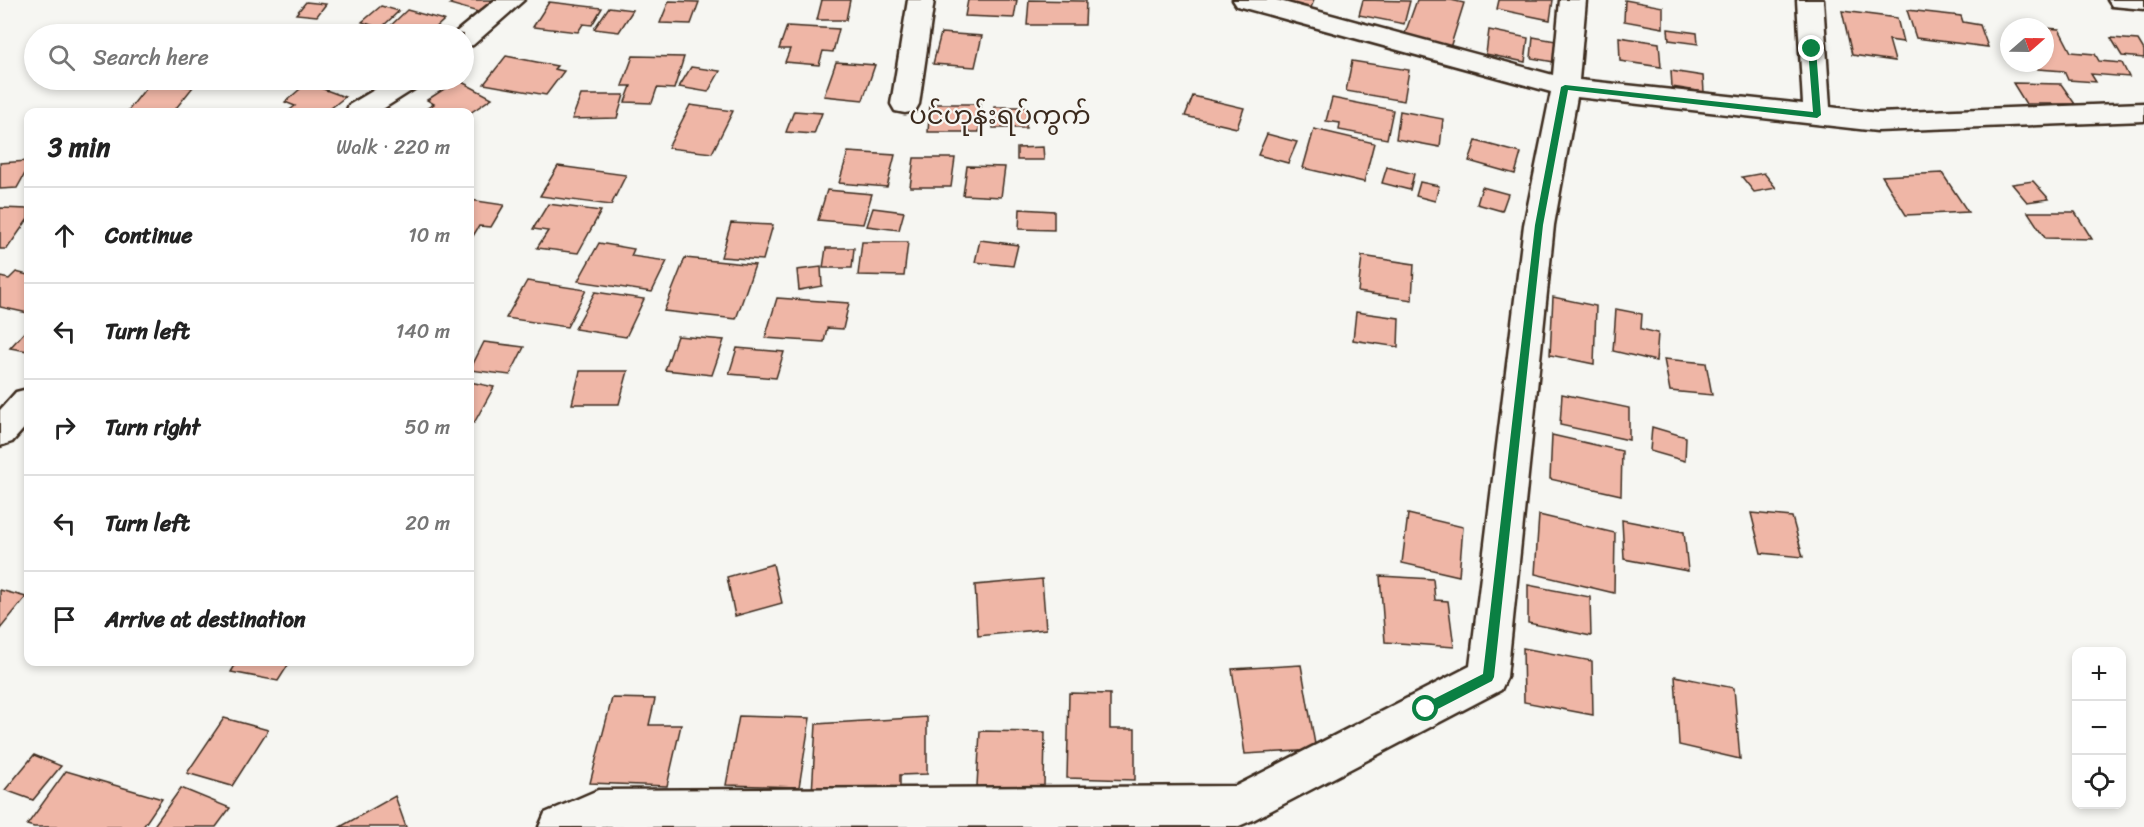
<!DOCTYPE html>
<html lang="en">
<head>
<meta charset="utf-8">
<style>
	body { margin:0; font-family:Sriracha,"Noto Sans Myanmar",sans-serif; background:#f2f2f2; color:#222 }
	.controls { position:absolute; right:18px; bottom:18px; display:grid; overflow:hidden; border-radius:12px; box-shadow:0 3px 9px #0003 }
	.controls button { width:54px; height:54px; display:grid; place-items:center; padding:0; border:0; border-bottom:2px solid #e0e0e0; background:#fff; color:#222; font:30px sans-serif }
	.compass { position:absolute; left:2000px; top:18px; width:54px; height:54px; border-radius:50%; background:#fff; box-shadow:0 3px 9px #0003; rotate:70deg }
	.stop { position:absolute; width:18px; height:18px; margin:-14px; border:4px solid #0b8043; border-radius:50%; background:#fff }
	.stop.end { background:#0b8043; border-color:#fff; box-shadow:0 2px 6px #0008 }
	.list { margin:0; padding:0; list-style:none }
	h2 { display:flex; justify-content:space-between; align-items:center; height:78px; margin:0; padding:0 24px; font-size:26px }
	h2 small { font-size:20px; font-weight:400; color:#767676 }
	.list li { display:grid; grid-template-columns:39px 1fr auto; gap:18px; align-items:center; box-sizing:border-box; height:96px; padding:0 24px; border-top:2px solid #e0e0e0 }
	.list b { display:block; font-size:22px; white-space:nowrap }
	.list em { font-size:20px; font-style:normal; color:#767676 }
	.icon { flex:none; width:33px; height:33px; fill:none; stroke:currentColor; stroke-width:2; stroke-linecap:round; stroke-linejoin:round }
	.map { position:relative; flex:none; width:2144px; height:827px; overflow:hidden }
	.search { position:absolute; background:#fff; box-shadow:0 3px 9px #0003; left:24px; top:24px; width:450px; height:66px; display:flex; align-items:center; gap:15px; box-sizing:border-box; padding:0 21px; border-radius:33px; color:#767676; font-size:22px }
	.panel { position:absolute; background:#fff; box-shadow:0 3px 9px #0003; left:24px; top:108px; width:450px; height:558px; border-radius:12px }
	.map>svg:first-child { display:block }
</style>
</head>
<body>
<div class="map">
<svg width="2144" height="827" viewBox="0 0 2144 827">
	<rect width="100%" height="100%" fill="#f6f6f2"/>
	<filter id="ink" filterUnits="userSpaceOnUse"><feTurbulence type="fractalNoise" baseFrequency=".0167" numOctaves="2"/><feDisplacementMap in="SourceGraphic" scale="12" xChannelSelector="R" yChannelSelector="G"/><feConvolveMatrix kernelMatrix="1 2 1 2 8 2 1 2 1" color-interpolation-filters="sRGB"/></filter>
	<g filter="url(#ink)">
		<g fill="#efb6a6" stroke="#3b2a1e" stroke-width="1.5">
			<polygon points="455,0 499,0 485,14 450,4"/>
			<polygon points="822,0 850,0 846,20 817,20"/>
			<polygon points="968,0 1017,0 1014,18 965,16"/>
			<polygon points="1029,0 1086,1 1085,25 1027,25"/>
			<polygon points="1291,0 1314,0 1311,8 1289,4"/>
			<polygon points="1363,0 1410,1 1404,24 1359,15"/>
			<polygon points="1417,0 1451,0 1464,3 1449,51 1403,39"/>
			<polygon points="1499,0 1553,0 1550,20 1497,9"/>
			<polygon points="1625,0 1663,7 1663,28 1624,21"/>
			<polygon points="669,1 699,2 691,24 660,23"/>
			<polygon points="306,2 326,4 317,16 296,14"/>
			<polygon points="549,2 602,8 592,25 583,24 578,32 533,27"/>
			<polygon points="381,6 399,11 381,28 362,22"/>
			<polygon points="609,7 633,10 619,32 594,29"/>
			<polygon points="407,10 444,20 429,34 382,34"/>
			<polygon points="1907,10 1961,16 1963,22 1980,25 1988,47 1916,38"/>
			<polygon points="1842,11 1897,18 1903,42 1889,40 1895,61 1852,55"/>
			<polygon points="787,26 839,29 833,52 823,51 819,65 785,62 790,49 779,49"/>
			<polygon points="2045,28 2059,29 2071,52 2095,54 2099,61 2122,63 2129,77 2091,74 2096,82 2068,80 2064,71 2038,69 2035,63 2045,63"/>
			<polygon points="1668,29 1697,33 1698,44 1669,40"/>
			<polygon points="1489,30 1528,38 1525,62 1486,54"/>
			<polygon points="941,33 982,36 975,67 933,64"/>
			<polygon points="1533,37 1562,42 1560,63 1531,58"/>
			<polygon points="1619,37 1659,43 1661,67 1620,61"/>
			<polygon points="2111,38 2138,40 2144,50 2144,58 2122,56"/>
			<polygon points="506,56 557,66 554,69 564,71 546,95 484,84"/>
			<polygon points="633,56 684,57 674,89 657,88 652,103 625,102 631,86 622,86"/>
			<polygon points="1352,61 1409,70 1404,101 1346,91"/>
			<polygon points="836,62 875,65 863,100 824,96"/>
			<polygon points="691,67 720,71 708,92 679,87"/>
			<polygon points="1671,71 1703,76 1704,92 1672,87"/>
			<polygon points="341,80 372,80 363,87"/>
			<polygon points="458,80 492,98 470,113 421,112 434,104 427,100"/>
			<polygon points="307,83 345,97 326,112 287,112 295,106 285,102"/>
			<polygon points="2013,83 2061,84 2075,104 2026,104"/>
			<polygon points="149,84 193,87 173,112 127,112"/>
			<polygon points="581,95 624,95 617,118 572,119"/>
			<polygon points="1193,96 1244,108 1237,128 1185,116"/>
			<polygon points="1332,98 1393,110 1387,139 1339,130 1340,123 1326,121"/>
			<polygon points="930,104 981,104 979,132 928,132"/>
			<polygon points="690,105 733,111 712,153 668,148"/>
			<polygon points="994,107 1027,107 1026,128 993,128"/>
			<polygon points="794,111 822,113 814,134 786,132"/>
			<polygon points="1400,111 1443,119 1440,147 1396,139"/>
			<polygon points="1314,129 1374,143 1364,182 1303,168"/>
			<polygon points="1267,134 1297,142 1288,163 1258,155"/>
			<polygon points="1476,141 1521,153 1515,174 1469,161"/>
			<polygon points="1043,147 1044,160 1017,160 1017,148"/>
			<polygon points="848,152 895,155 887,187 839,183"/>
			<polygon points="914,158 955,158 951,187 910,187"/>
			<polygon points="28,161 28,168 17,188 0,189 0,163"/>
			<polygon points="558,166 626,175 611,205 540,196"/>
			<polygon points="967,166 1005,167 1001,197 963,195"/>
			<polygon points="1387,167 1414,174 1410,190 1382,183"/>
			<polygon points="1764,173 1776,188 1754,192 1742,177"/>
			<polygon points="1942,173 1968,212 1906,215 1882,176"/>
			<polygon points="2033,181 2049,199 2027,202 2012,184"/>
			<polygon points="1420,182 1439,186 1435,201 1416,196"/>
			<polygon points="1482,187 1508,194 1502,211 1477,204"/>
			<polygon points="827,190 872,194 863,224 818,220"/>
			<polygon points="470,200 504,205 491,227 479,226 470,241"/>
			<polygon points="548,204 601,211 578,253 537,248 548,231 533,229"/>
			<polygon points="0,208 28,209 28,219 7,249 0,249"/>
			<polygon points="873,208 904,212 899,230 867,226"/>
			<polygon points="1020,209 1054,211 1054,230 1019,229"/>
			<polygon points="2028,212 2075,212 2092,239 2045,238"/>
			<polygon points="731,223 773,225 763,260 721,257"/>
			<polygon points="980,240 1018,245 1013,266 975,262"/>
			<polygon points="862,242 908,242 904,276 858,275"/>
			<polygon points="599,243 634,249 631,256 667,261 652,292 578,281"/>
			<polygon points="826,248 854,248 852,268 823,268"/>
			<polygon points="1362,256 1414,264 1412,300 1358,292"/>
			<polygon points="685,258 755,265 736,319 664,311"/>
			<polygon points="821,267 822,286 799,290 797,270"/>
			<polygon points="16,272 28,275 28,313 0,307 0,277 9,279"/>
			<polygon points="527,281 586,290 567,327 506,318"/>
			<polygon points="595,292 644,299 626,337 575,329"/>
			<polygon points="1553,297 1596,306 1594,364 1550,355"/>
			<polygon points="777,298 849,303 843,329 827,328 824,342 765,338"/>
			<polygon points="1616,309 1642,314 1641,329 1658,333 1656,361 1613,351"/>
			<polygon points="1356,312 1399,318 1398,347 1353,340"/>
			<polygon points="28,328 28,351 10,348"/>
			<polygon points="677,336 724,340 712,375 665,370"/>
			<polygon points="484,342 524,347 510,375 470,370"/>
			<polygon points="737,348 784,352 776,378 729,374"/>
			<polygon points="1664,359 1706,363 1712,395 1670,391"/>
			<polygon points="580,371 628,371 619,404 572,404"/>
			<polygon points="470,382 494,387 474,423 470,422"/>
			<polygon points="1562,394 1629,408 1629,440 1560,425"/>
			<polygon points="1652,427 1686,437 1685,461 1650,451"/>
			<polygon points="1552,435 1622,451 1621,495 1550,479"/>
			<polygon points="1751,513 1792,517 1803,557 1761,553"/>
			<polygon points="1408,514 1463,527 1459,576 1402,563"/>
			<polygon points="1539,515 1615,533 1614,593 1535,574"/>
			<polygon points="1622,520 1684,532 1688,571 1624,559"/>
			<polygon points="773,564 782,603 735,616 727,577"/>
			<polygon points="1380,576 1433,579 1435,600 1448,601 1454,647 1385,642"/>
			<polygon points="1042,579 1046,629 978,636 975,585"/>
			<polygon points="1528,585 1590,597 1591,636 1528,623"/>
			<polygon points="0,590 26,597 0,629"/>
			<polygon points="1523,648 1592,661 1593,715 1524,702"/>
			<polygon points="237,662 290,662 278,681 231,672"/>
			<polygon points="1301,665 1316,750 1245,754 1232,669"/>
			<polygon points="1675,676 1734,688 1740,759 1679,745"/>
			<polygon points="1069,693 1110,694 1110,729 1135,729 1135,780 1067,778"/>
			<polygon points="612,698 655,699 649,725 681,725 667,786 590,783"/>
			<polygon points="739,716 810,718 799,787 726,785"/>
			<polygon points="927,717 927,774 900,775 900,789 812,794 816,724"/>
			<polygon points="224,718 268,730 232,786 187,773"/>
			<polygon points="980,731 1045,732 1044,787 977,786"/>
			<polygon points="34,755 61,766 33,800 5,790"/>
			<polygon points="66,771 162,799 143,827 34,827 27,825"/>
			<polygon points="181,788 230,808 216,827 153,827"/>
			<polygon points="395,796 406,827 340,827"/>
		</g>
		<g fill="none" stroke-linecap="round" stroke-linejoin="round">
			<g stroke="#3b2a1e" stroke-width="5">
				<g id="minor">
					<polygon points="495,0 524,0 473,45 464,47 464,34 455,33"/>
					<polygon points="908,0 934,0 919,104 915,111 905,113 895,111 891,104"/>
					<polygon points="1233,0 1276,0 1553,75 1560,0 1586,0 1579,80 1803,104 1797,0 1823,0 1830,107 1877,113 2144,103 2144,121 1877,131 1577,97 1554,225 1507,677 1501,690 1253,820 1239,826 539,827 545,813 598,790 1236,786 1470,666 1524,225 1551,92 1237,6"/>
					<polygon points="2108,0 2144,0 2144,9 2112,6"/>
					<polygon points="391,80 423,80 419,86 378,112 346,112 349,105"/>
					<polygon points="28,389 28,424 12,442 0,446 0,410 16,392"/>
				</g>
			</g>
			<use href="#minor" fill="#f6f6f2" fill-rule="evenodd"/>
		</g>
	</g>
	<polygon fill="#0b8043" points="1812,46 1816,49 1821,115 1817,118 1568,90 1543,225 1494,677 1492,681 1430,713 1422,713 1422,705 1483,674 1535,225 1561,87 1565,85 1813,112 1808,49"/>
	<g text-anchor="middle" stroke-width="4.5" stroke-linejoin="round" paint-order="stroke">
		<g font-size="26" fill="#3b2a1e" stroke="#f6f6f2">
			<text x="1000" y="124">ပင်ဟုန်းရပ်ကွက်</text>
		</g>
	</g>
</svg>
<div class="controls">
<button>+</button>
<button>−</button>
<button><svg class="icon" aria-label="locate" viewBox="0 0 24 24"><circle cx="12" cy="12" r="6"/><path d="M12 2v4M12 18v4M2 12h4M18 12h4"/></svg></button>
</div>
<svg class="compass" viewBox="-18 -18 36 36"><path d="M0-13l5 13h-10z" fill="#e53935"/><path d="M0 13l5-13h-10z" fill="#767676"/></svg>
<div class="stop" style="left:1426px;top:709px"></div>
<div class="stop end" style="left:1812px;top:49px"></div>
<div class="search"><svg class="icon" aria-label="search" viewBox="0 0 24 24"><circle cx="10" cy="10" r="6"/><path d="M15 15l6 6"/></svg>Search here</div>
<section class="panel">
<h2>3 min<small>Walk · 220 m</small></h2>
<ul class="list">
<li><svg class="icon" aria-label="ahead" viewBox="0 0 24 24"><path d="M12 20V5M6 11l6-6 6 6"/></svg><div><b>Continue</b></div><em>10 m</em></li>
<li><svg class="icon" aria-label="left" viewBox="0 0 24 24"><path d="M17 20v-9H6M10 6l-5 5 5 5"/></svg><div><b>Turn left</b></div><em>140 m</em></li>
<li><svg class="icon" aria-label="right" viewBox="0 0 24 24"><path d="M7 20v-9h11M14 6l5 5-5 5"/></svg><div><b>Turn right</b></div><em>50 m</em></li>
<li><svg class="icon" aria-label="left" viewBox="0 0 24 24"><path d="M17 20v-9H6M10 6l-5 5 5 5"/></svg><div><b>Turn left</b></div><em>20 m</em></li>
<li><svg class="icon" aria-label="arrive" viewBox="0 0 24 24"><path d="M6 21V4h12l-3 4 3 4H6"/></svg><div><b>Arrive at destination</b></div></li>
</ul>
</section>
</div>
</body>
</html>
